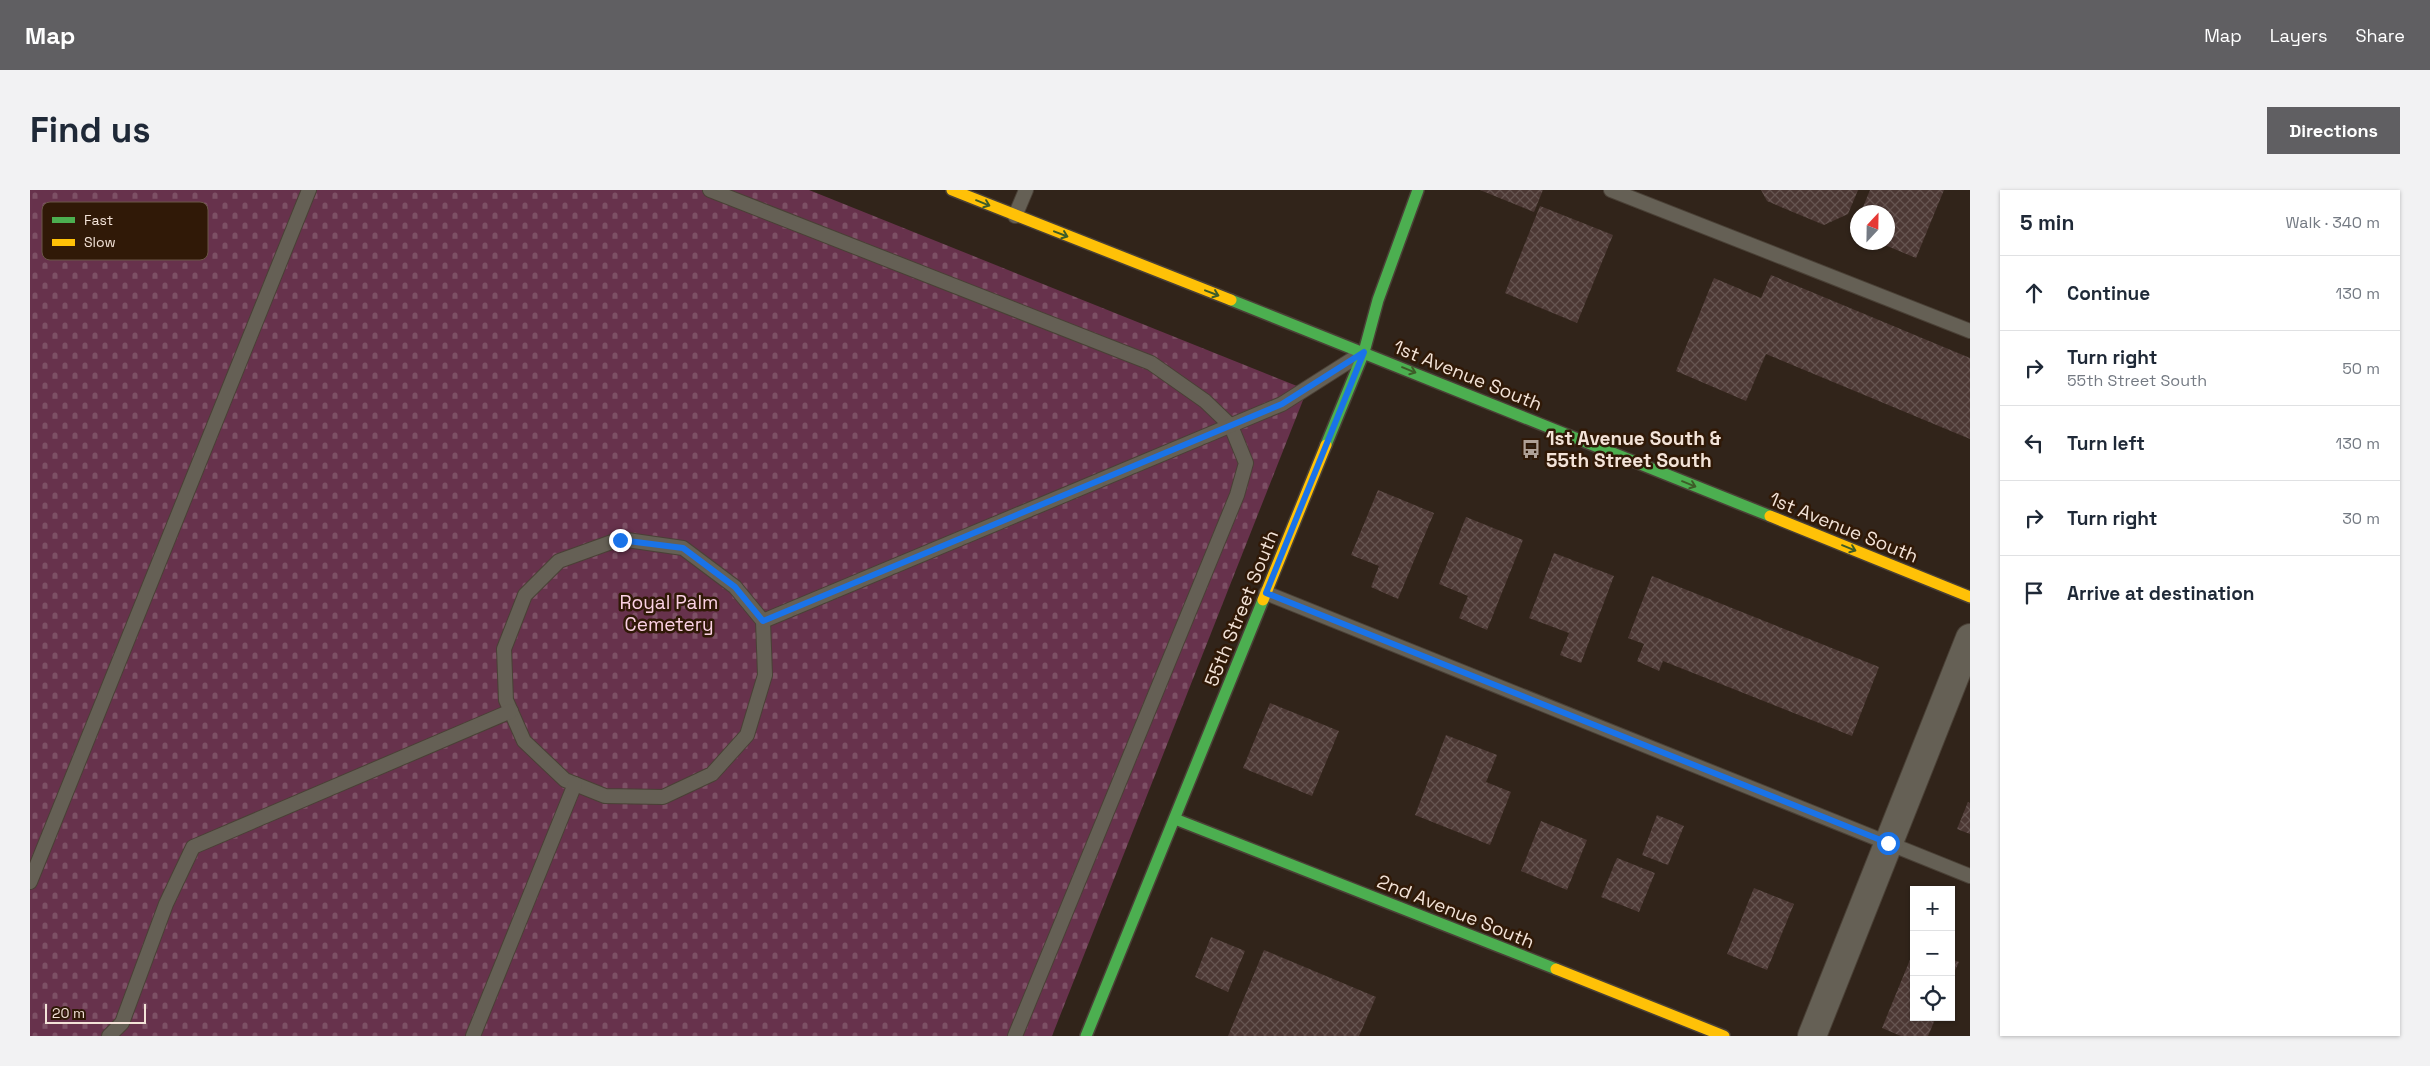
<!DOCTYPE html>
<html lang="en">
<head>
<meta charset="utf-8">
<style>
	body { margin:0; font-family:"Space Grotesk",sans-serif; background:#f2f2f3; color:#1f2937 }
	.controls { position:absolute; right:15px; bottom:15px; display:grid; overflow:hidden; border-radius:0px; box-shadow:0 1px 4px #0004 }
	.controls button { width:45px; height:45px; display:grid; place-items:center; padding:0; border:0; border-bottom:1px solid #e0e1e3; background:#fff; color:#1f2937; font:25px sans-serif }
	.compass { position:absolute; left:1820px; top:15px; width:45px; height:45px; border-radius:50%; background:#fff; box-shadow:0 1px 4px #0004; rotate:22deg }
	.scale { position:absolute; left:15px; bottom:12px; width:101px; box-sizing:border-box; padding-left:5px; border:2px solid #f3e3d8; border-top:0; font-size:14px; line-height:18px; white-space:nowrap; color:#f3e3d8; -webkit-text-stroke:4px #301907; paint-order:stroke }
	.stop { position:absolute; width:15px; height:15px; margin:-11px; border:4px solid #1a73e8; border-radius:50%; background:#fff }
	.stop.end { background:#1a73e8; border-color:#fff; box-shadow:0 1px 5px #0008 }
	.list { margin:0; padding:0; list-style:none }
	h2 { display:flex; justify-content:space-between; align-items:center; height:65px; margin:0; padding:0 20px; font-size:21px }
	h2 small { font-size:16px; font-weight:400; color:#747a83 }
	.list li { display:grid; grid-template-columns:32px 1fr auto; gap:15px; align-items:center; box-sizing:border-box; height:75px; padding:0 20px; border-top:1px solid #e0e1e3 }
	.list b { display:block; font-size:19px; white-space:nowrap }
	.list p { margin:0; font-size:16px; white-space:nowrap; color:#747a83 }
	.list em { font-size:16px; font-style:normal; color:#747a83 }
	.icon { flex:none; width:28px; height:28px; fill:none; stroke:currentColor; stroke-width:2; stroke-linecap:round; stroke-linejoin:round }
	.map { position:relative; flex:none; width:1940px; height:846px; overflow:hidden; border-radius:0px }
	header { display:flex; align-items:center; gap:30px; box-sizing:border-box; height:70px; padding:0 25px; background:#605f62; color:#fff }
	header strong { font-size:24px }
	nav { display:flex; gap:28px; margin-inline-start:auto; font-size:18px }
	.intro { display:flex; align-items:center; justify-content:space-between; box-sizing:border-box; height:120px; padding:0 30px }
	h1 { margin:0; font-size:35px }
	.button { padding:12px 22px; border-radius:0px; background:#605f62; color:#fff; font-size:18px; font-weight:700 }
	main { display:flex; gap:30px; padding:0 30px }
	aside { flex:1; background:#fff; border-radius:0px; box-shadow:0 1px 4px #0004 }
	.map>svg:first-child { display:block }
</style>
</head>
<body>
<header>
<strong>Map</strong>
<nav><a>Map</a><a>Layers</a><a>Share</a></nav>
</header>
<div class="intro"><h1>Find us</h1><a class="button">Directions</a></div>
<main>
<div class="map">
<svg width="1940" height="846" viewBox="0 0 1940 846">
	<defs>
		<pattern id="cemetery-stones" width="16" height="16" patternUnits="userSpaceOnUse" patternTransform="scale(1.25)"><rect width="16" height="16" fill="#67324c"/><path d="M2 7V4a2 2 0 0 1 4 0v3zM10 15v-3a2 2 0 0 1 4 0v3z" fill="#7d5065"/></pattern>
		<pattern id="building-cross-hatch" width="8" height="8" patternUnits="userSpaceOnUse" patternTransform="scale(1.25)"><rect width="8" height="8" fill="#4c3834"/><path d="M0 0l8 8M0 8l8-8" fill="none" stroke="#665551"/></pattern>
	</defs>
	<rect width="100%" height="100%" fill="#31241a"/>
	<polygon fill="url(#cemetery-stones)" points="0,0 779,0 1277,200 1022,846 0,846"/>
	<g fill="url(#building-cross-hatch)">
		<polygon points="1450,0 1513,0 1504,22"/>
		<polygon points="1731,0 1828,0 1818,24 1794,35 1737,11"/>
		<polygon points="1840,0 1914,0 1886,68 1850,53 1858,52 1858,22 1831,22"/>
		<polygon points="1510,16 1583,45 1547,133 1475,103"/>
		<polygon points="1741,85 1940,168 1940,249 1736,164 1716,211 1646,181 1684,88 1731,108"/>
		<polygon points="1348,300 1404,323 1368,409 1341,397 1349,376 1321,365"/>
		<polygon points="1436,327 1493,350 1457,440 1429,428 1438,406 1409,394"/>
		<polygon points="1524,363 1584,386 1551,473 1530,465 1539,443 1499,428"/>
		<polygon points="1622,386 1849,477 1822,546 1633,471 1629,481 1607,471 1614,454 1598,448"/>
		<polygon points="1240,513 1309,541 1282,606 1213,578"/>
		<polygon points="1416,545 1467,565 1456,592 1481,602 1460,655 1385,625"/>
		<polygon points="1938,612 1940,613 1940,644 1927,639"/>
		<polygon points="1627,625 1654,636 1638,675 1612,665"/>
		<polygon points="1511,631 1557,650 1537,700 1491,681"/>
		<polygon points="1587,668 1625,683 1609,722 1571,707"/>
		<polygon points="1724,698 1764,714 1737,780 1697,764"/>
		<polygon points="1181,747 1215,761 1198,802 1165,787"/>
		<polygon points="1234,760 1346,807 1329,846 1198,846"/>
		<polygon points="1884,760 1884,827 1906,827 1898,846 1871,846 1852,838"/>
		<polygon points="1921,769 1929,772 1921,789"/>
	</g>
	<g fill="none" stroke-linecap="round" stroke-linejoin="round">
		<g stroke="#4a4036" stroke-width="16">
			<g id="lane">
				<polyline points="680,0 1121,173 1175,211 1201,236 1216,273 1207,305 985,846"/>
				<polyline points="1581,0 1940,141"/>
				<polyline points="985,26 996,0"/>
				<polygon points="590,349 653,358 705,397 733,431 735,485 717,545 682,584 633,607 575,606 535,590 494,551 476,510 474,459 495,405 529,371"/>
				<polyline points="1236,403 1940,686"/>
				<polyline points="733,431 1252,214 1329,165"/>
				<polyline points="0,692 279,0"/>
				<polyline points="79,846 92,833 136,714 163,657 481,521"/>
				<polyline points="443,846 545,594"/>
			</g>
		</g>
		<g stroke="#4a4036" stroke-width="30">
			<polyline id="street" points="1782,846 1940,448"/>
		</g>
		<g stroke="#4a4036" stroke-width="14">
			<g id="fast">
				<polyline points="1201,110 1740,326"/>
				<polyline points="1296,255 1334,162 1348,110 1388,0"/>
				<polyline points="1145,629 1526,779"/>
				<polyline points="1056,846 1233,410"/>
			</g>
		</g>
		<g stroke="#4a4036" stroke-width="14">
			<g id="slow">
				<polyline points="922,0 1201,110"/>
				<polyline points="1740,326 1940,407"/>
				<polyline points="1233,410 1296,255"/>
				<polyline points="1526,779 1694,846"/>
			</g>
		</g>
		<use href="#lane" stroke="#656055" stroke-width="14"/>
		<use href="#street" stroke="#656055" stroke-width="28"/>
		<use href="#fast" stroke="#4caf50" stroke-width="11"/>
		<use href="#slow" stroke="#ffc107" stroke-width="11"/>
	</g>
	<defs><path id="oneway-shaft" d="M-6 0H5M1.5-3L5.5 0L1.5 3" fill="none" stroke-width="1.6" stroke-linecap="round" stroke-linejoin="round" transform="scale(1.25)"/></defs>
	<g stroke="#3d5c28">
		<use href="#oneway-shaft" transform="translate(953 13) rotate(22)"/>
		<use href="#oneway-shaft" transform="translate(1031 44) rotate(21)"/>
		<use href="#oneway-shaft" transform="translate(1182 103) rotate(21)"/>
		<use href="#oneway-shaft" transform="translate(1379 180) rotate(22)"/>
		<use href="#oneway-shaft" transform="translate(1659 294) rotate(22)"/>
		<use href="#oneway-shaft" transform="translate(1819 358) rotate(22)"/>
	</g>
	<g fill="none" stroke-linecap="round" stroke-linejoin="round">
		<polyline stroke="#1a73e8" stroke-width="6" points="590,350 653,358 705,397 733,431 1252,214 1334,162 1236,403 1858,653"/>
	</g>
	<defs>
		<g id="bus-bare" transform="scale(1.5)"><path d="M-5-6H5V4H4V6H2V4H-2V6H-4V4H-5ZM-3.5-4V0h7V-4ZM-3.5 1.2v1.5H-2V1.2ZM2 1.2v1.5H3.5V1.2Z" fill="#afa096" stroke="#301907" stroke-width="2.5" paint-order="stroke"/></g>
	</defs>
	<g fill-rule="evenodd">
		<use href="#bus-bare" x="1501" y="259"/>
	</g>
	<g text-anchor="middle" stroke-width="5" stroke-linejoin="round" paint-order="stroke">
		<g font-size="19" fill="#f3e3d8" stroke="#301907">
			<text transform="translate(1438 185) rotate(22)" y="7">1st Avenue South</text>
			<text transform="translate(1814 337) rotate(22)" y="7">1st Avenue South</text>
			<text transform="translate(1211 418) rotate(-68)" y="7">55th Street South</text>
			<text transform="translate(1426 721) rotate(22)" y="7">2nd Avenue South</text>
		</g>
		<g font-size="19" font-weight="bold" fill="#f3e3d8" stroke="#301907" text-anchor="start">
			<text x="1516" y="255">1st Avenue South &amp;<tspan x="1516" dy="22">55th Street South</tspan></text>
		</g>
		<g font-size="19" fill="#fbd1e4" stroke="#301907">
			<text x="639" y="419">Royal Palm<tspan x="639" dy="22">Cemetery</tspan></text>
		</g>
	</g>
	<rect x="12" y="12" width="166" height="58" rx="8" fill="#301907" stroke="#6a5646" stroke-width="1"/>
	<rect x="22" y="27" width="23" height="6" fill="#4caf50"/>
	<rect x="22" y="49" width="23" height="7" fill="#ffc107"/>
	<g font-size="14" fill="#f3e3d8">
		<text x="54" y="35">Fast</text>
		<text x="54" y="57">Slow</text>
	</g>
</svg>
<div class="controls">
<button>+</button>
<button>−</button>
<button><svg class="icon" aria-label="locate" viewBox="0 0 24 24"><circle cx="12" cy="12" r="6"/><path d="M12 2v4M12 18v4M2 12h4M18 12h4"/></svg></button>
</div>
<svg class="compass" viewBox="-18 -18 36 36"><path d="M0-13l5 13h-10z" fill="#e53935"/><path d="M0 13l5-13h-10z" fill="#747a83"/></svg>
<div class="scale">20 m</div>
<div class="stop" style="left:1858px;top:653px"></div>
<div class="stop end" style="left:590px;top:350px"></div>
</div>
<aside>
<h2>5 min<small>Walk · 340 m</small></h2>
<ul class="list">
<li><svg class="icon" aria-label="ahead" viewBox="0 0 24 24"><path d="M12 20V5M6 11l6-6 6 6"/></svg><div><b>Continue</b></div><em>130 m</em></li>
<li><svg class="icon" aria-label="right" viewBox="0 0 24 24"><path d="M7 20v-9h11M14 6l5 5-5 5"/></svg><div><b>Turn right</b><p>55th Street South</p></div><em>50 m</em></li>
<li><svg class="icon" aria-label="left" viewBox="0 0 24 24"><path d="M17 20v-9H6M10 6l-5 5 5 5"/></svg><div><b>Turn left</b></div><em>130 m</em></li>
<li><svg class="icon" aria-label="right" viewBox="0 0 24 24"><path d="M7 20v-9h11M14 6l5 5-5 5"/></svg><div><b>Turn right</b></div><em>30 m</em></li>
<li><svg class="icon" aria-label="arrive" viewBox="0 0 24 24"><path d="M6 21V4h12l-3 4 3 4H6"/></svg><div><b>Arrive at destination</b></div></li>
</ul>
</aside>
</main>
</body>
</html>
